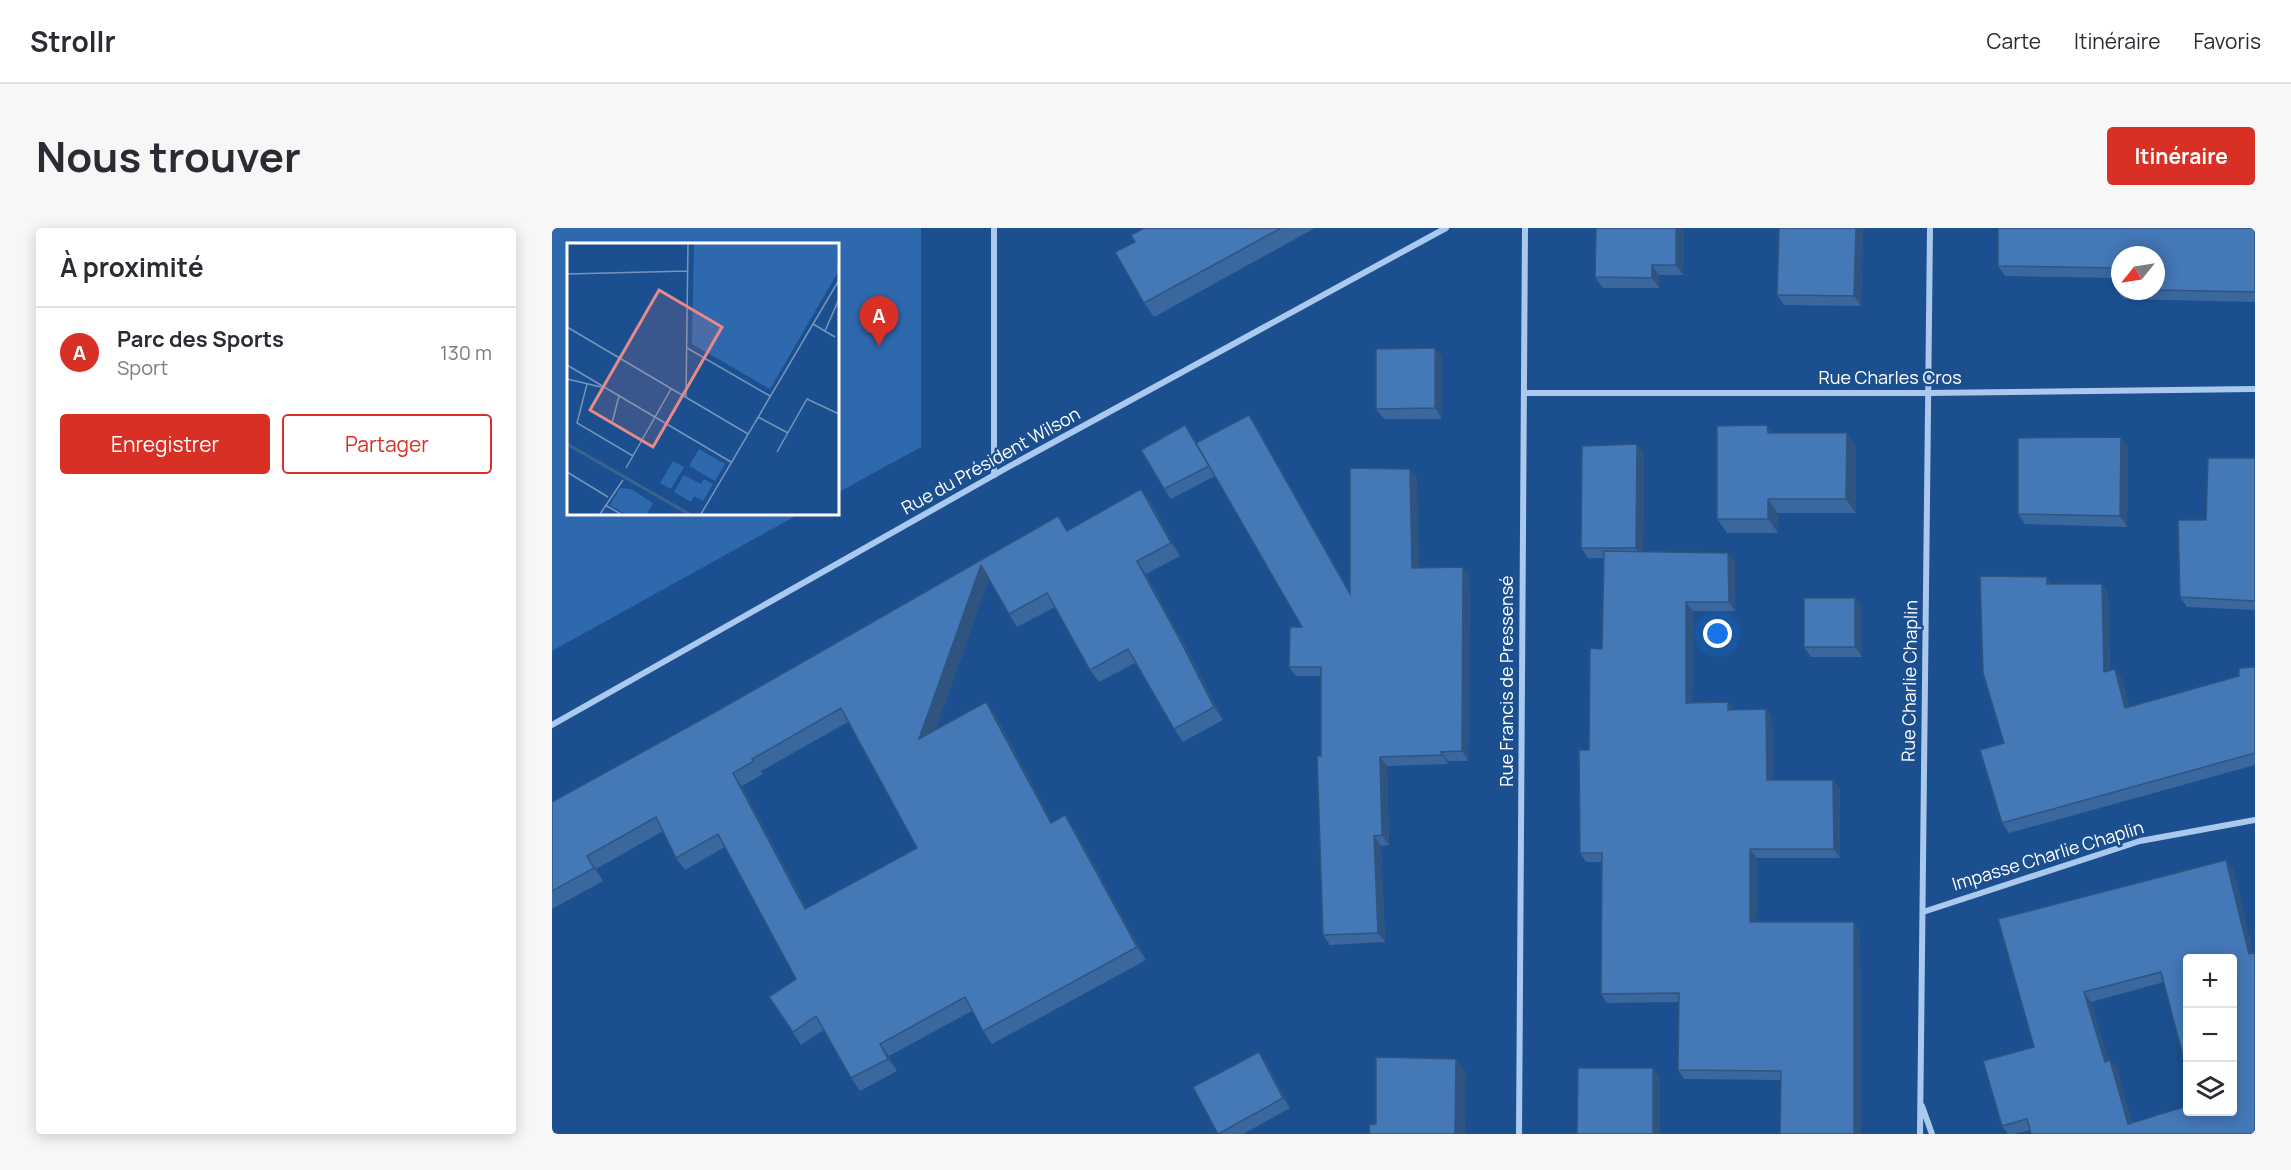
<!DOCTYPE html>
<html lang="fr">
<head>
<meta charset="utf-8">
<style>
	body { margin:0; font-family:Manrope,sans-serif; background:#f7f7f7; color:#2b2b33 }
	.controls { position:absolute; right:18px; bottom:18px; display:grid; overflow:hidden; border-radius:6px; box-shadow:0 3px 15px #0003 }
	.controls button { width:54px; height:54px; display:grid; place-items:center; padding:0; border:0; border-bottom:2px solid #e1e1e2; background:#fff; color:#2b2b33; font:30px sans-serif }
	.compass { position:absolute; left:1559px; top:18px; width:54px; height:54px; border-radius:50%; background:#fff; box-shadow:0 3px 15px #0003; rotate:240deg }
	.you { position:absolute; left:1166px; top:406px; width:21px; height:21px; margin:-15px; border:4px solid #fff; border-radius:50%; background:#1a73e8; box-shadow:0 0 0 9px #1a73e833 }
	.badge { display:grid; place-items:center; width:39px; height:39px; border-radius:50%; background:#d93025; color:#fff; font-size:20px; font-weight:700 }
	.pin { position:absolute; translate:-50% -50px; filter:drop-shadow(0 2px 3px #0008) }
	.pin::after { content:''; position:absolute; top:32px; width:21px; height:18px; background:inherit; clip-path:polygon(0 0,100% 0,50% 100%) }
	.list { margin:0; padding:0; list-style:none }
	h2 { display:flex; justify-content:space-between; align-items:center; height:78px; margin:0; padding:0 24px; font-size:26px }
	h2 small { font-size:20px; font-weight:400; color:#7c7c81 }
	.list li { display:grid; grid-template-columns:39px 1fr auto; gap:18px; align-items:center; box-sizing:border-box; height:90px; padding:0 24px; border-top:2px solid #e1e1e2 }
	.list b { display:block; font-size:22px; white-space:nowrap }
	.list p { margin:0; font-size:20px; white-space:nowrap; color:#7c7c81 }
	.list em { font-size:20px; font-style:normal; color:#7c7c81 }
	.actions { display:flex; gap:12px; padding:18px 24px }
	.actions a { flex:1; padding:14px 0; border:2px solid #d93025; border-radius:6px; text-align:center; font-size:21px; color:#d93025 }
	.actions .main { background:#d93025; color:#fff }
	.icon { flex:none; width:33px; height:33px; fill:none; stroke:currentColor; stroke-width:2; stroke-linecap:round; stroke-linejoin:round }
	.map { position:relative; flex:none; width:1703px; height:906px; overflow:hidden; border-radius:6px }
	header { display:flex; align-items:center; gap:36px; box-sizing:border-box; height:84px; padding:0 30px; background:#fff; border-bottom:2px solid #e1e1e2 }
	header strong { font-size:28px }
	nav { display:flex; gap:33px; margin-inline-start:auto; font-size:21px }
	.intro { display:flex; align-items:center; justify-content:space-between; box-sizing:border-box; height:144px; padding:0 36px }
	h1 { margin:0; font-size:42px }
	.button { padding:15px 27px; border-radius:6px; background:#d93025; color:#fff; font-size:21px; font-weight:700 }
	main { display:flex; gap:36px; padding:0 36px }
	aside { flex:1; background:#fff; border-radius:6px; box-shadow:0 3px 15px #0003 }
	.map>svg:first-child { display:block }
</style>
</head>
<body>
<header>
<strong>Strollr</strong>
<nav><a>Carte</a><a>Itinéraire</a><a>Favoris</a></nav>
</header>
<div class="intro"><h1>Nous trouver</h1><a class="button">Itinéraire</a></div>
<main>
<aside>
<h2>À proximité<small></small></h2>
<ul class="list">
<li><span class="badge">A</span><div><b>Parc des Sports</b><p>Sport</p></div><em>130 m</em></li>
</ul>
<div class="actions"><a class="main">Enregistrer</a><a>Partager</a></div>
</aside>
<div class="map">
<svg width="1703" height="906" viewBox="0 0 1703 906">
	<rect width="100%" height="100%" fill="#1b4f8f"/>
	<polygon fill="#2e69ad" points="0,0 369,0 369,219 285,265 285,16 16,16 16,285 249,285 0,423"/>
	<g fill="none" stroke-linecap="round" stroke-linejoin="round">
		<g stroke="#a9c9ee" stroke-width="6">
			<polyline points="442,0 442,247"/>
			<polyline points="972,165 1376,165 1703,161"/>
			<polyline points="0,497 458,238 894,0"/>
			<polyline points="1371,684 1588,613 1703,592"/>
			<polyline points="1370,878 1380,906"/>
			<polyline points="967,906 973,0"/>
			<polyline points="1368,906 1378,0"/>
		</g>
	</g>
	<g fill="#3a679d" fill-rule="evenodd">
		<polygon points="592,0 763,0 602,89 592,75 583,14"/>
		<polygon points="1132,0 1131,47 1107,47 1107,60 1051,60 1043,49"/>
		<polygon points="1227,0 1311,0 1309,78 1232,77 1225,67"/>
		<path d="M1703,0V74L1571,71L1564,61V50L1453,48L1446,38ZM1568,27H1604V63H1568Z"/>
		<polygon points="890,130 890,191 832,191 824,181"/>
		<polygon points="697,187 703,196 798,364 858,241 865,250 866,340 918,349 916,533 896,533 896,536 835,538 837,617 829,618 833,714 778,717 771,707 769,448 744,448 737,439 750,399 663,248 619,271 612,261 633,197 645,215"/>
		<polygon points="1221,205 1304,219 1304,285 1226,285 1226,305 1175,305 1165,291"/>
		<polygon points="1085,216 1092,226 1091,323 1183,333 1183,383 1141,383 1140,475 1181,482 1214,481 1220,490 1221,552 1281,552 1288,561 1288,630 1205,630 1204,694 1308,703 1309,906 1228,906 1229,852 1132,851 1126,842 1127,774 1055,775 1049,766 1050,634 1034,634 1028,625 1037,522 1050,421 1052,330 1036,330 1029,320"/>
		<polygon points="1576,219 1575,299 1473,296 1466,286"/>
		<polygon points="1703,230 1703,382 1635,379 1628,369 1654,292"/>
		<path d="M598,273L628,328L594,346L638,427L671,492L631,514L622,501L583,435L547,454L538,442L503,379L465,399L457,386L437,351L383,502L434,474L443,486L500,594L522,600L594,732L440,816L431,803L420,783L337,828L345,843L308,863L299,850L272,802L249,817L217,769L244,751L173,619L133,642L124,630L111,603L44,641L51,653L0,681V574L172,479L516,303ZM296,494L365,620L255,681L190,558L211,546L209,543Z"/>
		<polygon points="1500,356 1550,356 1556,366 1558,443 1570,451 1577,479 1687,448 1703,439 1703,537 1457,605 1450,595 1452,515"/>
		<polygon points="1310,380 1310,429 1259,429 1252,419"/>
		<path d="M1681,641L1701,725L1703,906L1478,902L1462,906H1456L1450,898L1482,819L1446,691ZM1612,754L1680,884L1580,895L1565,841L1558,832L1556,833L1539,774Z"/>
		<polygon points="714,834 738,880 691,906 666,906"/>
	</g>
	<g fill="#305480">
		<polygon points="1124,0 1132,0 1131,47 1124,37"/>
		<polygon points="1304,0 1311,0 1309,78 1302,68"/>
		<polygon points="1100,37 1107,47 1107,60 1100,50"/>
		<polygon points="883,120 890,130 890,191 883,180"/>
		<polygon points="697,187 703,196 804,375 798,366"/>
		<polygon points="1215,197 1225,211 1216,205"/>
		<polygon points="1295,205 1304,219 1304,285 1294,271"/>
		<polygon points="1569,209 1576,219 1575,299 1568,288"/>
		<polygon points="1085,216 1092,226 1091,330 1084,320"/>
		<polygon points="858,241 865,250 867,349 860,340"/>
		<polygon points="589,261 598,273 628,328 619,315"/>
		<polygon points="1216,271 1226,285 1226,305 1216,291"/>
		<polygon points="1176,325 1183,333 1183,383 1177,374"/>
		<polygon points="585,333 594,346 638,427 671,492 662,479"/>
		<polygon points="429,337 438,349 376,524 367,511"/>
		<polygon points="911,339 918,349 916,533 910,523"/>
		<polygon points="1495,349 1502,358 1495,356"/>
		<polygon points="1550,356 1556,366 1558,454 1552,444"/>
		<polygon points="1303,370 1310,380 1310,429 1303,419"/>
		<polygon points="1134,374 1141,383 1140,484 1134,475"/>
		<polygon points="1563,441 1570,451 1580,490 1573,480"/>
		<polygon points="434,474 443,486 508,608 499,595"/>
		<polygon points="1176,474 1183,483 1176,482"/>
		<polygon points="1214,481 1220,490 1222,561 1215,552"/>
		<polygon points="889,524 896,533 896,536 890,527"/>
		<polygon points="828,529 835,538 837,617 830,607"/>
		<polygon points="181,545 190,558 262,694 253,681"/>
		<polygon points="1281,552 1288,561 1288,630 1282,621"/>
		<polygon points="513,587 522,600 594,732 585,719"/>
		<polygon points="822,608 829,618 833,714 826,705"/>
		<polygon points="1198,621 1205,630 1204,703 1198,694"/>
		<polygon points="35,628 44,641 51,653 42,640"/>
		<polygon points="1674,632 1681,641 1703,732 1697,726"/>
		<polygon points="1302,694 1308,703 1309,906 1302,906"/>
		<polygon points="1532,764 1539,774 1560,843 1553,834"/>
		<polygon points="328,816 337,828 345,843 336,831"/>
		<polygon points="707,824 714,834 738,880 731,870"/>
		<polygon points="904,831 914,845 913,906 903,906"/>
		<polygon points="1558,832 1565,841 1583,905 1576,896"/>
		<polygon points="1101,840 1108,850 1108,906 1101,906"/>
	</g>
	<g fill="#4478b7" stroke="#305480" stroke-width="1.5" fill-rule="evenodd">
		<polygon points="592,0 729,0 592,75 563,24 583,14 579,7"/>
		<polygon points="1044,0 1124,0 1124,37 1100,37 1100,50 1043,49"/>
		<polygon points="1227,0 1304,0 1302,68 1225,67"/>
		<polygon points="1446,0 1703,0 1703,64 1604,62 1604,27 1568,27 1568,61 1564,61 1564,40 1446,38"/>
		<polygon points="883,120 883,180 824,181 824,121"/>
		<polygon points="697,187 798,366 798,240 858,241 860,340 911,339 910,523 889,524 890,527 828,529 830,607 822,608 826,705 771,707 765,528 769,528 769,439 737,439 738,399 750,399 644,215"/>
		<polygon points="633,197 657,238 612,261 589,222"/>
		<polygon points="1215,197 1216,205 1295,205 1294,271 1216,271 1216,291 1165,291 1165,198"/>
		<polygon points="1569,209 1568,288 1466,286 1466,210"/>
		<polygon points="1085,216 1084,320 1029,320 1030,218"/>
		<polygon points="1656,230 1703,230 1703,373 1628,369 1626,292 1654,292"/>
		<path d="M589,261L619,315L585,333L629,414L662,479L622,501L576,421L538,442L495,365L457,386L429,337L367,511L434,474L499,595L513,587L585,719L431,803L413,769L328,816L336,831L299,850L264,788L241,804L217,769L244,751L166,606L124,630L104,589L35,628L42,640L0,663V574L172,479L506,288L515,303ZM289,480L365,620L253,681L181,545L202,533L200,531Z"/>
		<polygon points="1052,323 1176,325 1177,374 1134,374 1134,475 1176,474 1176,482 1214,481 1215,552 1281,552 1282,621 1198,621 1198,694 1302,694 1302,906 1228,906 1229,843 1126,842 1127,765 1049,766 1050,625 1028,625 1027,522 1037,522 1038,420 1050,421"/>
		<polygon points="1428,348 1495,349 1495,356 1550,356 1552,444 1563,441 1573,480 1687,448 1687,440 1703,439 1703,525 1450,595 1428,522 1452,515 1431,445"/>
		<rect x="1252" y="370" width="51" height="49"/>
		<path d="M1674,632L1697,726L1703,725V906H1479L1475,891L1450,898L1431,833L1482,819L1446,691ZM1635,730H1680V884H1635V878L1576,896L1558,832L1553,834L1532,764L1609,744L1635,843Z"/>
		<polygon points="707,824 731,870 666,906 641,859"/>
		<polygon points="824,829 904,831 903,906 818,906 817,897 824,896"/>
		<polygon points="1026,840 1101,840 1101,906 1025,906"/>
	</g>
	<g text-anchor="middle" stroke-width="5" stroke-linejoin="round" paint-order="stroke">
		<g font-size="18" fill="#fff" stroke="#1b4f8f">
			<text x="1338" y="156">Rue Charles Cros</text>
			<text transform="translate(439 233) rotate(-29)" y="6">Rue du Président Wilson</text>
			<text transform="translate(955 453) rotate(-90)" y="6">Rue Francis de Pressensé</text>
			<text transform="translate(1358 453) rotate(-89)" y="6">Rue Charlie Chaplin</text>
			<text transform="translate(1496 628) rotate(-17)" y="6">Impasse Charlie Chaplin</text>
		</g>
	</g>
	<g transform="translate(15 15)">
		<rect width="272" height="272" fill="#1b4f8f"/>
		<path d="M127,0H270L271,29L203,146L125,101ZM132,206L158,221L148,238L122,223ZM106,218L117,224L104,246L93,240ZM117,232L134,241L137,236L146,241L136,258L127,253L124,259L107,249ZM53,245L64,246L86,260L80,271H58L43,262Z" fill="#2e69ad"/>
		<path fill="none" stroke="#3c6290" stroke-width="3" d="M0,201L122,271"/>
		<path fill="none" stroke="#7695bc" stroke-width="1.5" d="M0,31L121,28M246,81L268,94M0,84L181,191M258,88L272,56M120,105L203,153M0,122L164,219M0,136L34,144M20,141L10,180L66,213M119,154L121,0M191,174L221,190M45,180L52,153M210,209L240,156L272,171M59,225L104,146M0,229L41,254M38,262L54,271M33,271L56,237M134,271L272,37"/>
		<path fill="#e88989" fill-opacity="0.15" stroke="#e88989" stroke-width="3" d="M92,47L155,84L86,204L23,167Z"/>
		<rect width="272" height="272" fill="none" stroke="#fff" stroke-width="3"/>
	</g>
</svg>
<div class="controls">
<button>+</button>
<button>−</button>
<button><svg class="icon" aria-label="layers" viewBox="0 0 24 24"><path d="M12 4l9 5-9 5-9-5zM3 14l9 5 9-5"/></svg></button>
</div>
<svg class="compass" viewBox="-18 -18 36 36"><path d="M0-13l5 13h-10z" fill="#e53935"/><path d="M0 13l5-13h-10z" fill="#7c7c81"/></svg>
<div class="you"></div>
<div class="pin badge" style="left:327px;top:118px">A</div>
</div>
</main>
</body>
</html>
